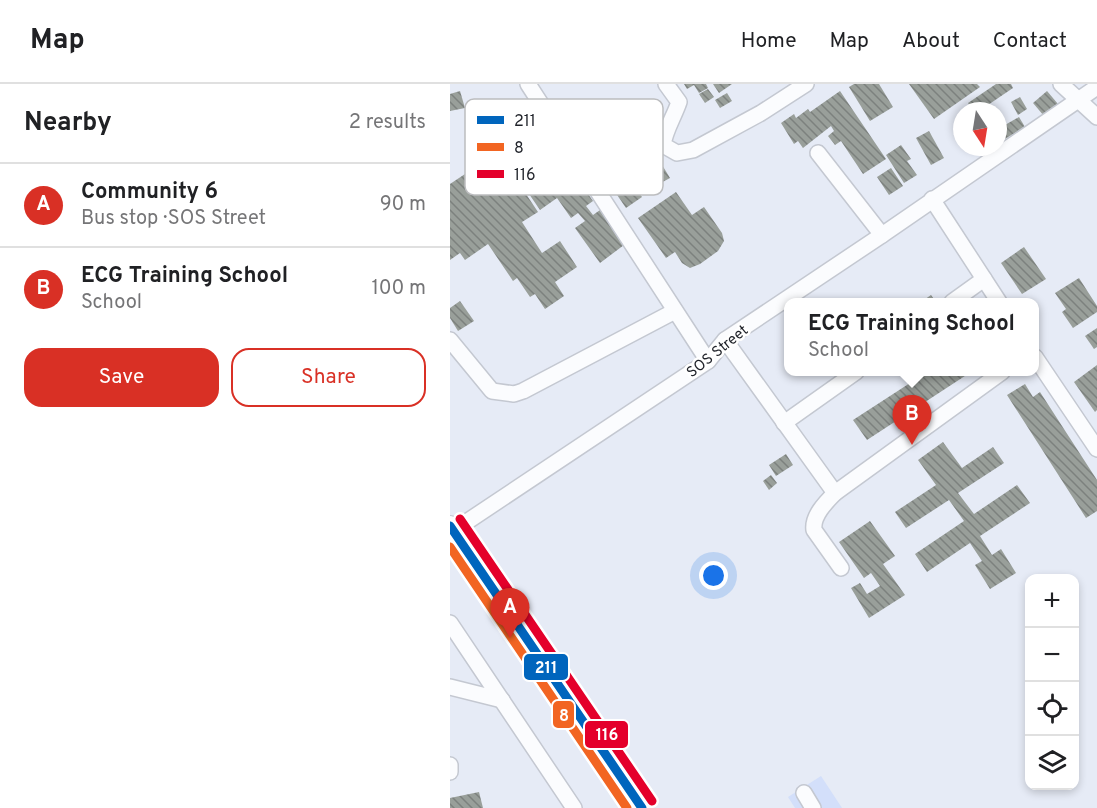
<!DOCTYPE html>
<html lang="en">
<head>
<meta charset="utf-8">
<style>
	body { margin:0; font-family:Overpass,sans-serif; background:#f2f2f2; color:#202124 }
	.controls { position:absolute; right:18px; bottom:18px; display:grid; overflow:hidden; border-radius:12px; box-shadow:0 3px 9px #0003 }
	.controls button { width:54px; height:54px; display:grid; place-items:center; padding:0; border:0; border-bottom:2px solid #e0e0e0; background:#fff; color:#202124; font:30px sans-serif }
	.compass { position:absolute; left:503px; top:18px; width:54px; height:54px; border-radius:50%; background:#fff; box-shadow:0 3px 9px #0003; rotate:168deg }
	.you { position:absolute; left:264px; top:492px; width:21px; height:21px; margin:-15px; border:4px solid #fff; border-radius:50%; background:#1a73e8; box-shadow:0 0 0 9px #1a73e833 }
	.badge { display:grid; place-items:center; width:39px; height:39px; border-radius:50%; background:#d93025; color:#fff; font-size:20px; font-weight:700 }
	.pin { position:absolute; translate:-50% -50px; filter:drop-shadow(0 2px 3px #0008) }
	.pin::after { content:''; position:absolute; top:32px; width:21px; height:18px; background:inherit; clip-path:polygon(0 0,100% 0,50% 100%) }
	.popup { position:absolute; left:334px; top:214px; width:255px; height:78px; box-sizing:border-box; display:grid; place-content:center; border-radius:12px; background:#fff; filter:drop-shadow(0 2px 4px #0005); font-size:20px; white-space:nowrap; color:#757577 }
	.popup b { font-size:22px; color:#202124 }
	.popup::after { content:''; position:absolute; left:50%; top:100%; margin-left:-12px; border:12px solid transparent; border-top-color:#fff }
	.list { margin:0; padding:0; list-style:none }
	h2 { display:flex; justify-content:space-between; align-items:center; height:78px; margin:0; padding:0 24px; font-size:26px }
	h2 small { font-size:20px; font-weight:400; color:#757577 }
	.list li { display:grid; grid-template-columns:39px 1fr auto; gap:18px; align-items:center; box-sizing:border-box; height:84px; padding:0 24px; border-top:2px solid #e0e0e0 }
	.list b { display:block; font-size:22px; white-space:nowrap }
	.list p { margin:0; font-size:20px; white-space:nowrap; color:#757577 }
	.list em { font-size:20px; font-style:normal; color:#757577 }
	.actions { display:flex; gap:12px; padding:18px 24px }
	.actions a { flex:1; padding:14px 0; border:2px solid #d93025; border-radius:18px; text-align:center; font-size:21px; color:#d93025 }
	.actions .main { background:#d93025; color:#fff }
	.icon { flex:none; width:33px; height:33px; fill:none; stroke:currentColor; stroke-width:2; stroke-linecap:round; stroke-linejoin:round }
	.map { position:relative; flex:none; width:647px; height:724px; overflow:hidden }
	header { display:flex; align-items:center; gap:36px; box-sizing:border-box; height:84px; padding:0 30px; background:#fff; border-bottom:2px solid #e0e0e0 }
	header strong { font-size:28px }
	nav { display:flex; gap:33px; margin-inline-start:auto; font-size:21px }
	main { display:flex }
	aside { flex:1; background:#fff }
	.map>svg:first-child { display:block }
</style>
</head>
<body>
<header>
<strong>Map</strong>
<nav><a>Home</a><a>Map</a><a>About</a><a>Contact</a></nav>
</header>
<main>
<aside>
<h2>Nearby<small>2 results</small></h2>
<ul class="list">
<li><span class="badge">A</span><div><b>Community 6</b><p>Bus stop · SOS Street</p></div><em>90 m</em></li>
<li><span class="badge">B</span><div><b>ECG Training School</b><p>School</p></div><em>100 m</em></li>
</ul>
<div class="actions"><a class="main">Save</a><a>Share</a></div>
</aside>
<div class="map">
<svg width="647" height="724" viewBox="0 0 647 724">
	<defs>
		<pattern id="building-back-hatch" width="6" height="6" patternUnits="userSpaceOnUse" patternTransform="scale(1.5)"><rect width="6" height="6" fill="#999f9a"/><path d="M-1 5l2 2M0 0l6 6M5-1l2 2" fill="none" stroke="#7c817e"/></pattern>
	</defs>
	<rect width="100%" height="100%" fill="#e6ebf6"/>
	<polygon fill="#d3dffa" points="371,692 392,724 345,724 338,713"/>
	<g fill="url(#building-back-hatch)">
		<polygon points="234,0 256,0 258,4 249,9 244,1 237,5"/>
		<polygon points="263,0 282,0 269,9"/>
		<polygon points="404,0 429,0 443,23 420,37 399,3"/>
		<polygon points="459,0 527,0 530,3 484,35"/>
		<polygon points="546,0 561,0 563,4 529,27 523,27 518,19"/>
		<polygon points="258,5 264,13 255,19 249,10"/>
		<polygon points="10,7 15,24 0,27 0,10"/>
		<polygon points="390,7 436,75 413,90 391,57 385,61 378,52 384,47 381,42 353,64 348,57 344,60 331,39 344,30 346,34 358,25 360,28"/>
		<polygon points="597,7 608,20 594,32 583,19"/>
		<polygon points="277,9 282,17 270,24 265,16"/>
		<polygon points="570,13 577,25 568,31 561,18"/>
		<polygon points="81,29 143,117 136,122 143,131 150,126 174,161 150,179 125,144 135,137 128,129 121,134 107,114 90,126 77,107 93,96 58,45"/>
		<polygon points="569,33 575,43 548,59 548,45"/>
		<polygon points="479,47 494,74 481,81 466,54"/>
		<polygon points="451,61 461,75 457,77 467,91 454,99 436,71"/>
		<polygon points="48,68 88,128 72,138 92,169 110,157 127,183 105,198 114,212 95,225 85,210 80,213 67,194 63,197 38,160 15,176 10,169 0,176 0,100"/>
		<polygon points="206,71 220,94 209,100 195,78"/>
		<polygon points="441,84 453,102 439,111 427,93"/>
		<polygon points="177,91 192,113 176,124 161,102"/>
		<polygon points="226,108 242,131 254,123 272,149 274,157 268,167 250,180 240,184 232,179 225,168 216,174 188,134"/>
		<polygon points="574,163 596,195 572,210 551,179"/>
		<polygon points="629,194 647,222 647,228 623,244 612,228 616,225 605,209"/>
		<polygon points="481,211 486,218 471,218"/>
		<polygon points="10,217 24,237 8,247 0,234 0,224"/>
		<polygon points="647,244 647,263 644,265 635,252"/>
		<polygon points="647,281 647,326 645,328 624,298"/>
		<polygon points="477,288 521,288 417,356 403,336"/>
		<polygon points="575,300 583,313 590,308 647,396 647,427 636,434 557,311"/>
		<polygon points="493,358 512,384 543,363 554,379 508,409 524,430 567,401 580,419 530,452 542,471 551,465 566,489 540,505 525,481 532,477 520,459 477,488 465,470 514,437 499,416 456,444 445,428 486,401 468,376"/>
		<polygon points="336,370 343,381 326,392 319,381"/>
		<polygon points="321,391 327,399 319,406 313,397"/>
		<polygon points="420,437 445,472 433,480 455,511 419,534 401,504 410,499 417,510 430,502 421,489 414,494 389,458"/>
		<polygon points="29,708 33,724 0,724 0,714"/>
	</g>
	<g fill="none" stroke-linecap="round" stroke-linejoin="round">
		<g stroke="#c4c8d1" stroke-width="18">
			<g id="minor">
				<polyline points="78,0 258,277"/>
				<path d="M216,0L229,18C224,33 215,46 213,61L227,69L243,66L311,29L356,0"/>
				<polyline points="611,0 647,33"/>
				<polyline points="368,69 432,151"/>
				<polyline points="482,115 549,218"/>
				<polyline points="502,218 534,195"/>
				<polyline points="0,256 42,307 64,310 73,307 225,227"/>
				<polyline points="275,256 385,409"/>
				<polyline points="585,273 647,365"/>
				<polyline points="334,339 406,288"/>
				<polyline points="3,447 258,277 275,256 432,151 647,3"/>
				<path d="M391,484L364,446C362,432 376,418 385,409L552,288"/>
				<polyline points="0,539 124,724"/>
				<polyline points="0,603 52,616"/>
				<polyline points="0,681 0,688"/>
				<polyline points="354,709 363,724"/>
			</g>
		</g>
		<g stroke="#c4c8d1" stroke-width="22">
			<polyline id="major" points="0,442 192,724"/>
		</g>
		<use href="#minor" stroke="#fbfcfe" stroke-width="15"/>
		<use href="#major" stroke="#fbfcfe" stroke-width="20"/>
		<g stroke="#fff" stroke-width="14">
			<polyline id="bus-1" points="0,442 192,724"/>
		</g>
		<g stroke="#fff" stroke-width="14">
			<polyline id="bus-2" points="0,463 177,724"/>
		</g>
		<g stroke="#fff" stroke-width="14">
			<polyline id="bus-3" points="10,435 202,717"/>
		</g>
		<use href="#bus-1" stroke="#0065bd" stroke-width="9"/>
		<use href="#bus-2" stroke="#f26522" stroke-width="9"/>
		<use href="#bus-3" stroke="#e4002b" stroke-width="9"/>
	</g>
	<g text-anchor="middle" stroke-width="5" stroke-linejoin="round" paint-order="stroke">
		<g font-size="15" fill="#1f2229" stroke="#fff">
			<text transform="translate(267 267) rotate(-39)" y="5">SOS Street</text>
		</g>
	</g>
	<rect x="15" y="15" width="198" height="96" rx="9" fill="#fff" stroke="#bcbdbf" stroke-width="1.5"/>
	<rect x="27" y="32" width="27" height="8" fill="#0065bd"/>
	<rect x="27" y="59" width="27" height="8" fill="#f26522"/>
	<rect x="27" y="86" width="27" height="8" fill="#e4002b"/>
	<g font-size="16" fill="#1f2229">
		<text x="64" y="42">211</text>
		<text x="64" y="69">8</text>
		<text x="64" y="96">116</text>
	</g>
	<g stroke="#fff" stroke-width="2">
		<rect x="73" y="569" width="46" height="28" rx="6" fill="#0065bd"/>
		<rect x="102" y="616" width="23" height="29" rx="6" fill="#f26522"/>
		<rect x="134" y="636" width="45" height="29" rx="6" fill="#e4002b"/>
	</g>
	<g font-size="16" text-anchor="middle" font-weight="bold" fill="#fff">
		<text x="96" y="589">211</text>
		<text x="114" y="637">8</text>
		<text x="157" y="656">116</text>
	</g>
</svg>
<div class="controls">
<button>+</button>
<button>−</button>
<button><svg class="icon" aria-label="locate" viewBox="0 0 24 24"><circle cx="12" cy="12" r="6"/><path d="M12 2v4M12 18v4M2 12h4M18 12h4"/></svg></button>
<button><svg class="icon" aria-label="layers" viewBox="0 0 24 24"><path d="M12 4l9 5-9 5-9-5zM3 14l9 5 9-5"/></svg></button>
</div>
<svg class="compass" viewBox="-18 -18 36 36"><path d="M0-13l5 13h-10z" fill="#e53935"/><path d="M0 13l5-13h-10z" fill="#757577"/></svg>
<div class="you"></div>
<div class="pin badge" style="left:60px;top:554px">A</div>
<div class="pin badge" style="left:462px;top:361px">B</div>
<div class="popup"><b>ECG Training School</b>School</div>
</div>
</main>
</body>
</html>
